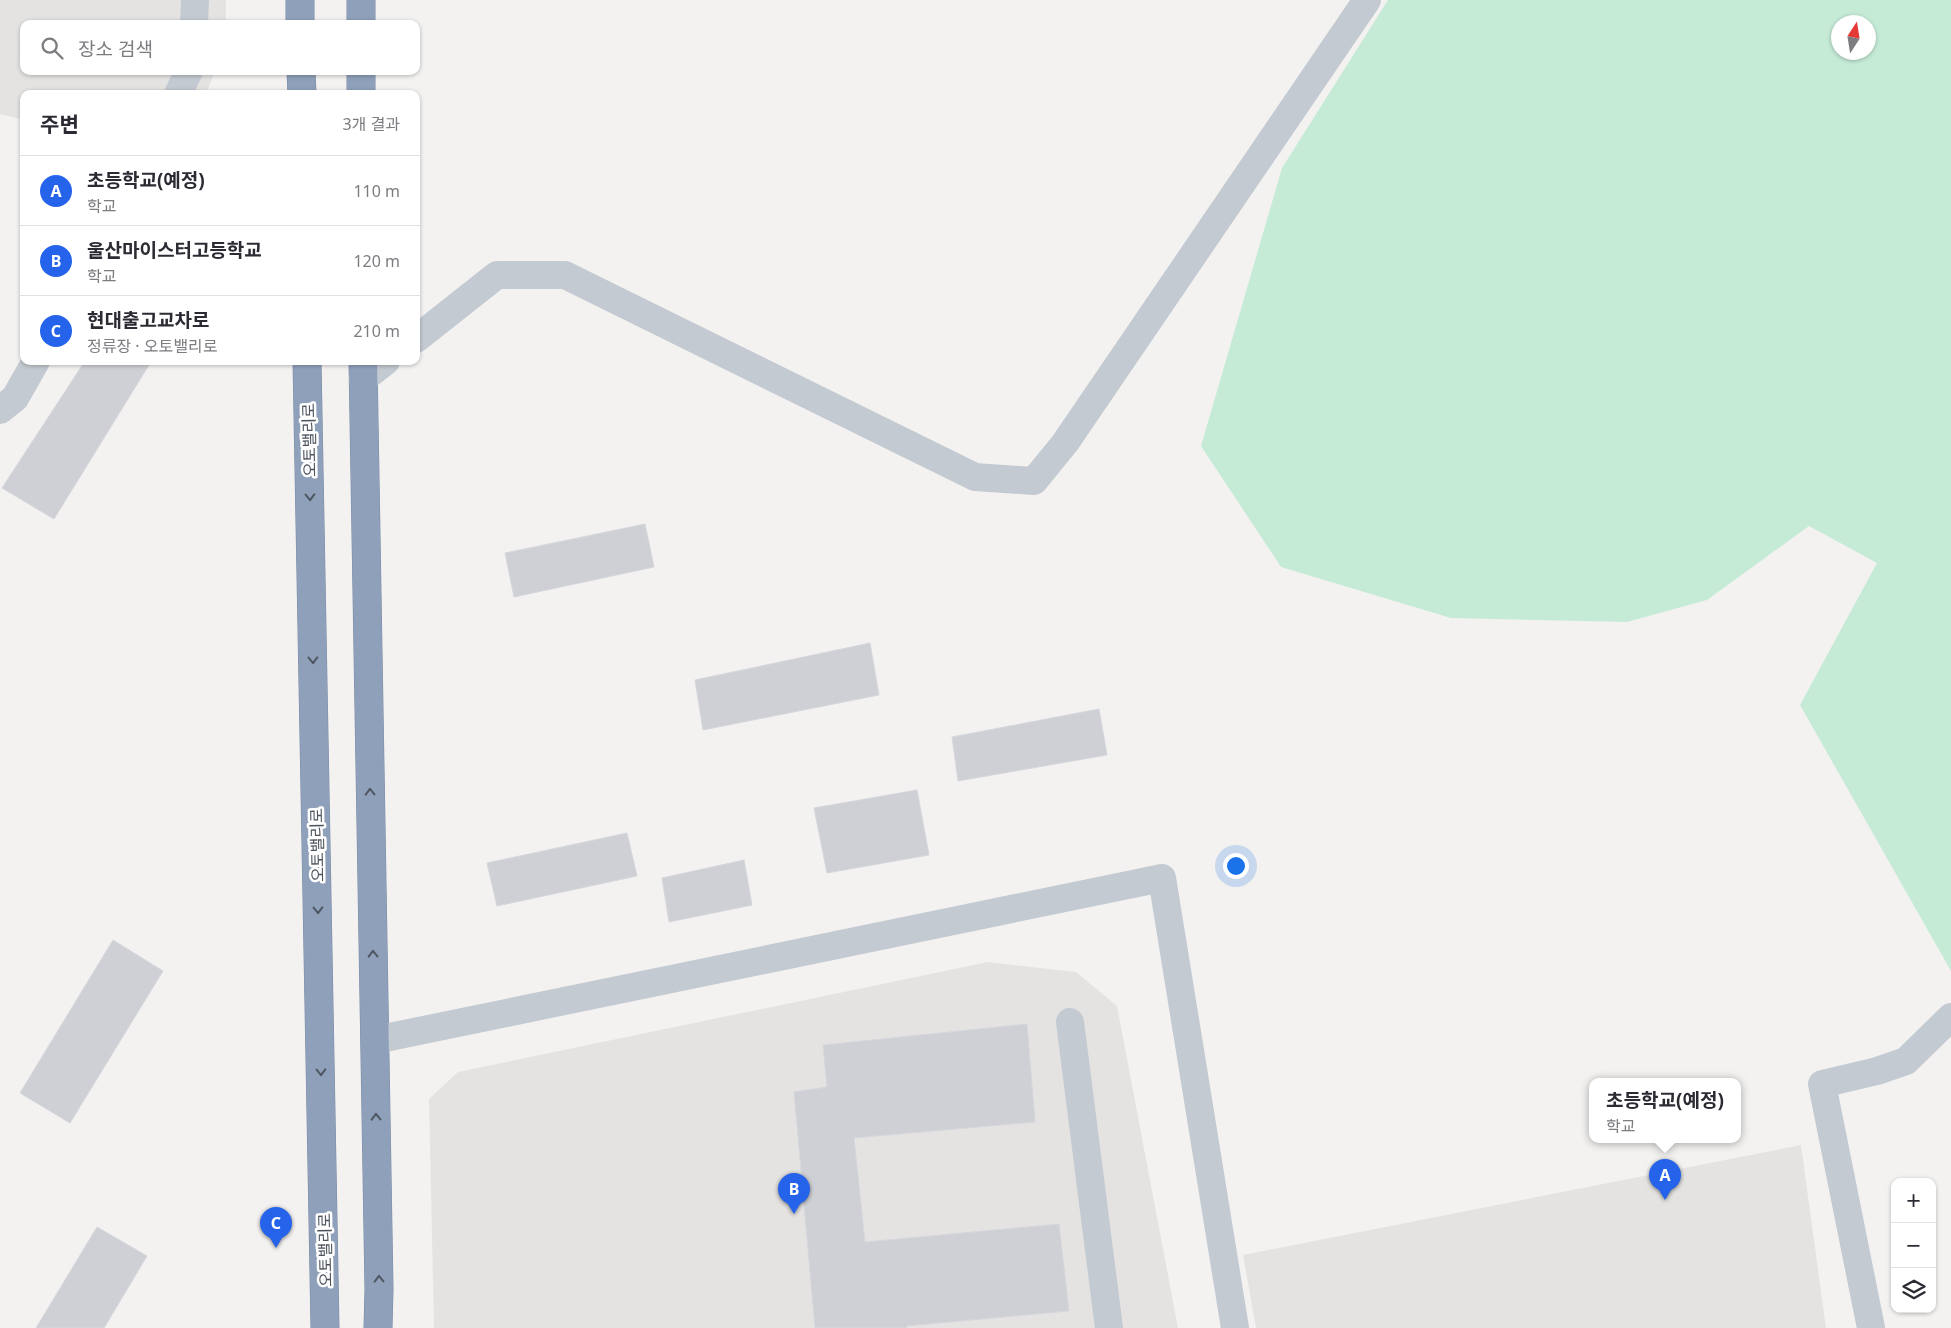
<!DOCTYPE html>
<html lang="ko">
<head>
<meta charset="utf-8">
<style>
	body { margin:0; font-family:"Noto Sans","Noto Sans KR",sans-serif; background:#f2f2f3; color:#2b2b33 }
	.controls { position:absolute; right:15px; bottom:15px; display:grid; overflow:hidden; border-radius:10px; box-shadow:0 1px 4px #0004 }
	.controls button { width:45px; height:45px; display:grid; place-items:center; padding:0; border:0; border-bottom:1px solid #e1e1e2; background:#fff; color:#2b2b33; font:25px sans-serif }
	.compass { position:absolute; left:1831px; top:15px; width:45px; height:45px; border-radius:50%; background:#fff; box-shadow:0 1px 4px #0004; rotate:12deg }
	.you { position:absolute; left:1235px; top:865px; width:18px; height:18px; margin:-12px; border:4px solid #fff; border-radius:50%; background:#1a73e8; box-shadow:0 0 0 8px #1a73e833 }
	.badge { display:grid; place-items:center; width:32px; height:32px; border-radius:50%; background:#2563eb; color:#fff; font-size:16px; font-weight:700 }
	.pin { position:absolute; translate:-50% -41px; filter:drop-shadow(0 1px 2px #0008) }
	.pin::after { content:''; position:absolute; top:26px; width:18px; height:15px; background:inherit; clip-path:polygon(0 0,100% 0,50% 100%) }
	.popup { position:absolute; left:1589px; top:1078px; width:152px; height:65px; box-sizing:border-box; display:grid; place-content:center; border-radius:10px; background:#fff; filter:drop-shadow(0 1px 4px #0005); font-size:16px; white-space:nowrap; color:#7c7c81 }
	.popup b { font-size:19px; color:#2b2b33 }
	.popup::after { content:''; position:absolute; left:50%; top:100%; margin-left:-10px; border:10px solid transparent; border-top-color:#fff }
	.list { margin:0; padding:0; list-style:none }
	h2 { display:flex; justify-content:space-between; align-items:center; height:65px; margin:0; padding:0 20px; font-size:21px }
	h2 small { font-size:16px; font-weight:400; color:#7c7c81 }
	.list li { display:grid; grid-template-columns:32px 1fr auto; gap:15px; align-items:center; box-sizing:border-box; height:70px; padding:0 20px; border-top:1px solid #e1e1e2 }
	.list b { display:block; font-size:19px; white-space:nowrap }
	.list p { margin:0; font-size:16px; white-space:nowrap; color:#7c7c81 }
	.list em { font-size:16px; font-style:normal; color:#7c7c81 }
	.icon { flex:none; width:28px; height:28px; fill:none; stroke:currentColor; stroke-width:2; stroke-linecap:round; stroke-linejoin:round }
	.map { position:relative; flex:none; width:1951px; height:1328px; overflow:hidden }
	.search { position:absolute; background:#fff; box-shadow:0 1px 4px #0004; left:20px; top:20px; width:400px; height:55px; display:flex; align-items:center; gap:12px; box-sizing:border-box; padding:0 18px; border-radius:10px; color:#7c7c81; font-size:19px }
	.panel { position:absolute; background:#fff; box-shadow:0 1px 4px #0004; left:20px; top:90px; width:400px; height:275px; border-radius:10px }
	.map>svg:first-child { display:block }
</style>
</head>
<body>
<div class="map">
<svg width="1951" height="1328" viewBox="0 0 1951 1328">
	<rect width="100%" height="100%" fill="#f3f2f1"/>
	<g fill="#e4e3e2">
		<polygon points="0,0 226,0 226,24 24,24 24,71 215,71 206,94 24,94 24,120 0,114"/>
		<polygon points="988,962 1076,972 1117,1006 1178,1328 434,1328 429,1099 458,1072"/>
		<polygon points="1801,1145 1826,1328 1256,1328 1243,1255"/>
	</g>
	<path fill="#c5ebd7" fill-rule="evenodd" d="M1388,0H1951V971L1800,705L1877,563L1809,526L1707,600L1627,622L1451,618L1281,567L1201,446L1282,168ZM1838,22H1868V52H1838Z"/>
	<g fill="#cfd0d5" stroke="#d6d7dc">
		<polygon points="85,361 141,361 149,365 54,519 2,488"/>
		<polygon points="645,524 654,567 514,597 505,553"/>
		<polygon points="870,643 879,695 703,730 695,680"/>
		<polygon points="1099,709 1107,755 958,781 952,737"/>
		<polygon points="917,790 929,855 827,873 814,808"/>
		<polygon points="627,833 637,876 497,906 487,863"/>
		<polygon points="744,860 752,905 669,922 662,878"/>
		<polygon points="113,940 163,971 70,1123 20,1093"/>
		<polygon points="1027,1024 1035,1122 854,1138 865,1242 1059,1224 1069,1311 907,1326 907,1328 815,1328 794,1092 827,1087 823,1045"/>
		<polygon points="97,1227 147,1256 104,1328 36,1328"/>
	</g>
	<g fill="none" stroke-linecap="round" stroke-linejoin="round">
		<g stroke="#7a8ba6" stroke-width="29">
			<g id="highway">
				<polyline points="300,0 300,24"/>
				<polyline points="361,0 361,24"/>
				<polyline points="301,71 302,94"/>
				<polyline points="361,71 361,94"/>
				<polyline points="307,361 325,1328"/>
				<polyline points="363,361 379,1289 378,1328"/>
			</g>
		</g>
		<g stroke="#c4cad1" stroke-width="28">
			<polyline points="194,24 195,0"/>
			<polyline points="178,94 189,71"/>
			<polyline points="416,339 497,275 565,275 975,477 1034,481 1065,443 1367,0"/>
			<polyline points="363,379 386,361"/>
			<polyline points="0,410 15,398 36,361"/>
			<polyline points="1070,1022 1109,1328"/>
			<polyline points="375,1040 1162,878 1235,1328"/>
			<polyline points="1871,1328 1822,1084 1877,1071 1906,1061 1951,1017"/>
		</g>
		<use href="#highway" stroke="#8fa0ba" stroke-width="28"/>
	</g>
	<defs><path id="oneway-chevron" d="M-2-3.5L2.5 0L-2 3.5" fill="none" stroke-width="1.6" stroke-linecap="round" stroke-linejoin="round" transform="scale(1.25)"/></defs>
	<g stroke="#4e5762">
		<use href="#oneway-chevron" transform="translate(310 497) rotate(89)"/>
		<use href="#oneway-chevron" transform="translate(313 660) rotate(89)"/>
		<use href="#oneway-chevron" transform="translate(370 792) rotate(-91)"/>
		<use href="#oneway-chevron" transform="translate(318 910) rotate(89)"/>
		<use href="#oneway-chevron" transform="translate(373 954) rotate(-91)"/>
		<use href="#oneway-chevron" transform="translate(321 1072) rotate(89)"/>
		<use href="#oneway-chevron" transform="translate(376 1117) rotate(-91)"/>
		<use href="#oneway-chevron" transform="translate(379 1279) rotate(-91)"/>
	</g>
	<g text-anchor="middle" stroke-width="5" stroke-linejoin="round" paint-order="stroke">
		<g font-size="16" fill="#4b535d" stroke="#fff">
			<text transform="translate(309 440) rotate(-91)" y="6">오토밸리로</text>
			<text transform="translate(317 845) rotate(-91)" y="6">오토밸리로</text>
			<text transform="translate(325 1250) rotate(-91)" y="6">오토밸리로</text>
		</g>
	</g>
</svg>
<div class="controls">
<button>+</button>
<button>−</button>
<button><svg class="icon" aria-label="layers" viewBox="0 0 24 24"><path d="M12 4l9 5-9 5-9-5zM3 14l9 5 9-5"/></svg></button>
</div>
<svg class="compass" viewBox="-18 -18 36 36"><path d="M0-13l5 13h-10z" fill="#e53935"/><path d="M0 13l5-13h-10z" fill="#7c7c81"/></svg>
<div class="you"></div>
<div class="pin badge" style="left:1665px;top:1200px">A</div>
<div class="popup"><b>초등학교(예정)</b>학교</div>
<div class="pin badge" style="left:794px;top:1214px">B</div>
<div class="pin badge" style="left:276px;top:1248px">C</div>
<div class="search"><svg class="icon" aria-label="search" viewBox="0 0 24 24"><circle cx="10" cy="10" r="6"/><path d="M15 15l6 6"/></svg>장소 검색</div>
<section class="panel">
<h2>주변<small>3개 결과</small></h2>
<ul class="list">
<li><span class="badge">A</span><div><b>초등학교(예정)</b><p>학교</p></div><em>110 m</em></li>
<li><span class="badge">B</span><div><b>울산마이스터고등학교</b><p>학교</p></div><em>120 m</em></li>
<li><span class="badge">C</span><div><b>현대출고교차로</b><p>정류장 · 오토밸리로</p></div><em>210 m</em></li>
</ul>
</section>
</div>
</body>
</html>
